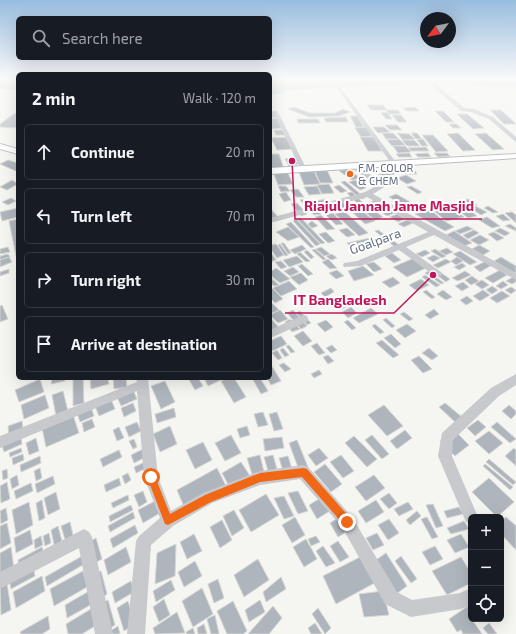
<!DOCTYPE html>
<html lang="en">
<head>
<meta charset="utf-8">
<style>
	body { margin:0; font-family:"Exo 2",sans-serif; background:#20242c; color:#f1f3f6 }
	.controls { position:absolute; right:12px; bottom:12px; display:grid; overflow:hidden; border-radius:6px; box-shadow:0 4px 16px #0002 }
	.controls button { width:36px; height:36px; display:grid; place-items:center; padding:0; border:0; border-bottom:1px solid #363941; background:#171b24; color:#f1f3f6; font:20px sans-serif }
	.compass { position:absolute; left:420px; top:12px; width:36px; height:36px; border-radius:50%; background:#171b24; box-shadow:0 4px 16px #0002; rotate:238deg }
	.stop { position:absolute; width:12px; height:12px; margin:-9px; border:3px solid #f06716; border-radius:50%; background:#fff }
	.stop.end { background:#f06716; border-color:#fff; box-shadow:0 1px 4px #0008 }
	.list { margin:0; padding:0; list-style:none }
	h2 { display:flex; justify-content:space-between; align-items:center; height:52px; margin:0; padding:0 16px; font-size:17px }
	h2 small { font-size:13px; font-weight:400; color:#9ea1a6 }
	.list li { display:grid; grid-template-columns:26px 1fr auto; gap:12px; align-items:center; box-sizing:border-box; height:56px; margin:0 8px 8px; padding:0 8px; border:1px solid #363941; border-radius:6px }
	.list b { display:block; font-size:15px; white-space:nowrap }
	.list em { font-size:13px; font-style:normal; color:#9ea1a6 }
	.icon { flex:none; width:22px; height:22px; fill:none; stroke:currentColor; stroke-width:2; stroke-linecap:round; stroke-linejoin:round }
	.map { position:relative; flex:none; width:516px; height:634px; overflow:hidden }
	.search { position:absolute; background:#171b24; box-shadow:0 4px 16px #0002; left:16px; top:16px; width:256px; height:44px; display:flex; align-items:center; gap:10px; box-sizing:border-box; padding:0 14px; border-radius:6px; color:#9ea1a6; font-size:15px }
	.panel { position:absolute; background:#171b24; box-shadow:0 4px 16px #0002; left:16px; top:72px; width:256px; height:308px; border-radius:6px }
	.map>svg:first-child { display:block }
</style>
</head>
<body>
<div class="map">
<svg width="516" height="634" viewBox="0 0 516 634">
	<rect width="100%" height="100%" fill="#f5f5f1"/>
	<g fill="#c2cad1">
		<rect x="0" y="80" width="18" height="9"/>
		<polygon points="270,80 516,80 516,87 489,87 465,83 407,83 400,85 318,88 283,91 284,93 270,95"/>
	</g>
	<g fill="#afb5bc" stroke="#d6d6d4">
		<polygon points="367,105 383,105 387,110 371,110"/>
		<polygon points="294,107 310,113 335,113 343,109 350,112 339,116 309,117 288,109"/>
		<polygon points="415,107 419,111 407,111 403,108"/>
		<polygon points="386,110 398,110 401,114 389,114"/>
		<polygon points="490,110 501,110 516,124 504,124"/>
		<polygon points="270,111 277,111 279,117 270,118"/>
		<polygon points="435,111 443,111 454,122 446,122"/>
		<polygon points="387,112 392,119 386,119 381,113"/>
		<polygon points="15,113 18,114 18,128 0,127 0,124"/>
		<polygon points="457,114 467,114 484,128 473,129"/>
		<polygon points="392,115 401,115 407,122 398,122"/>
		<polygon points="350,116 357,116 364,127 356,127"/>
		<polygon points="346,117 348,122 326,122 324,118"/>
		<polygon points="279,118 284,128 270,129 270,119"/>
		<polygon points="297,119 318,119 320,123 298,123"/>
		<polygon points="449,124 456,124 461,128 453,128"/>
		<polygon points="385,125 397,125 402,130 390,130"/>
		<polygon points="366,127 372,136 361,137 355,128"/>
		<polygon points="373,127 384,127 390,132 378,133"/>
		<polygon points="274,130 284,130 286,135 276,135"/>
		<polygon points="382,133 393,133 399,139 386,139"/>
		<polygon points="397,133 409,134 415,139 403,140"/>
		<polygon points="411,133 417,133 422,139 416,139"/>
		<polygon points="458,133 475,150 463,151 447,134"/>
		<polygon points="486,133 504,149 493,150 475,134"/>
		<polygon points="422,135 433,135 448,151 436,152"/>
		<polygon points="287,137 294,149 277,150 271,138"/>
		<polygon points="360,137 373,137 382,151 368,151"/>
		<polygon points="399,139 405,145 392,146 387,140"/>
		<polygon points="423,139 428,146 422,146 417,140"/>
		<polygon points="402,140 414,140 420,146 407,146"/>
		<polygon points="393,146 405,146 411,152 398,153"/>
		<polygon points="426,147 429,151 411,151 408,148"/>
		<polygon points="409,153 412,157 399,157 396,154"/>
		<polygon points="428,153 431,157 418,157 415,154"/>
		<polygon points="434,153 447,153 450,156 438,157"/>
		<polygon points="270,154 279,154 284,169 270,169"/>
		<polygon points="295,157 298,164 289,166 285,159"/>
		<polygon points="8,160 18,163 18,172 0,164"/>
		<polygon points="410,165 413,170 403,170 400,166"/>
		<polygon points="327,170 333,183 320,183 315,171"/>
		<polygon points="343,170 348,170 361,178 352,180 339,171"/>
		<polygon points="392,170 397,173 383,178 378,175"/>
		<polygon points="314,171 320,184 304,185 299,172"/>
		<polygon points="404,171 415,171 417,174 406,174"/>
		<polygon points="288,173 293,184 278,185 274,174"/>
		<polygon points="406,175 416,181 407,184 397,178"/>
		<polygon points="12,180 18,184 7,190 0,187"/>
		<polygon points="355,180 366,188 360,190 349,182"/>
		<polygon points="345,181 365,198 361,199 341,182"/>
		<polygon points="329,184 334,193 322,194 317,185"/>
		<polygon points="339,185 347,191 341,193 334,187"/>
		<polygon points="278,186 286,186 290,191 281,192"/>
		<polygon points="317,186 321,194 309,195 304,187"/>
		<polygon points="411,186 422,192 418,194 407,187"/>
		<polygon points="298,189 304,197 296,197 290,190"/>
		<polygon points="286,192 291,200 284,202 279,194"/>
		<polygon points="352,192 363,203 358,204 347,193"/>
		<polygon points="396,194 414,204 407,207 389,197"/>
		<polygon points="11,198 16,201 8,205 2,202"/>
		<polygon points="307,199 321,214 314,215 300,200"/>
		<polygon points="326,199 337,210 327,212 316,201"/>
		<polygon points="468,199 477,205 471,206 462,201"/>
		<polygon points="375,200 395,213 387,216 368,203"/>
		<polygon points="341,201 348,207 340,210 333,204"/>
		<polygon points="297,203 307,214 301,216 291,204"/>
		<polygon points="463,205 477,216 468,218 454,207"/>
		<polygon points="368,206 383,217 375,220 360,208"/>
		<polygon points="450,206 464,217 446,221 432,209"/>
		<polygon points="475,206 487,212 481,215 470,208"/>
		<polygon points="488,206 498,212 493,213 484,208"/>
		<polygon points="18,208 18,217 2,221 0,212"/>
		<polygon points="270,208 278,217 270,219"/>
		<polygon points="359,209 375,221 365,224 351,211"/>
		<polygon points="431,210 441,219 454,227 445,231 415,214"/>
		<polygon points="344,211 368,233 359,236 335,214"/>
		<polygon points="512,212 516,215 516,223 505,213"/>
		<polygon points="333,213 343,224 336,225 326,215"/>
		<polygon points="397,214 405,219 398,222 390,217"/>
		<polygon points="503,214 510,220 503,221 496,216"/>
		<polygon points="321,215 335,229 327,230 315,217"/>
		<polygon points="487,217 500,226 492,228 479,220"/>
		<polygon points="301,218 325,243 321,244 297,219"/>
		<polygon points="18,219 18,256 16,256 9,221"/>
		<polygon points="296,219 320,244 316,246 293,221"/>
		<polygon points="407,220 413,223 404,227 398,224"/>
		<polygon points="312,221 318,226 312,228 308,224"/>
		<polygon points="291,222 314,247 311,248 286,224"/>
		<polygon points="510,224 516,228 516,231 505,226"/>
		<polygon points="467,226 473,229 460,234 455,231"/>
		<polygon points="288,227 299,237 288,241 276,232"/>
		<polygon points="347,228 355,235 347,237 339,230"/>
		<polygon points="500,228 510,233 505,236 495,231"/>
		<polygon points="378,230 399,245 395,247 375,231"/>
		<polygon points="474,230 479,233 468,239 463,235"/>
		<polygon points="454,231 472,243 464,246 446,235"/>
		<polygon points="326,232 335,241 328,243 319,234"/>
		<polygon points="494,232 504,238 497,241 488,234"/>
		<polygon points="480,235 489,240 479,245 470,240"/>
		<polygon points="370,238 377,245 354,251 347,243"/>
		<polygon points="281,243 284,243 291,253 288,254"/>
		<polygon points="276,244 284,255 277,258 270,248 270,245"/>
		<polygon points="280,244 288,255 285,256 278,245"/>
		<polygon points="302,245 306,249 295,254 290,250"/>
		<polygon points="479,245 490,251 483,255 472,249"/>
		<polygon points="8,247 10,252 0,254 0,249"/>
		<polygon points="321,247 330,254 324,256 316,249"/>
		<polygon points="447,248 453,252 446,255 439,251"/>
		<polygon points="315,249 326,259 323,260 312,250"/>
		<polygon points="435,249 446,256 442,258 431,251"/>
		<polygon points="307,250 314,257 311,259 304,252"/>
		<polygon points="425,250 430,253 422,257 416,254"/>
		<polygon points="270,251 276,260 270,262"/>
		<polygon points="460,251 477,262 470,265 453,254"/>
		<polygon points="300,252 310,261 306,262 297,254"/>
		<polygon points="392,253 401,260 394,263 385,256"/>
		<polygon points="8,254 10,257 0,260 0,256"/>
		<polygon points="332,254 337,258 331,260 326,256"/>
		<polygon points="434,255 440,258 433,262 427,258"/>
		<polygon points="297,256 303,262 289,267 283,260"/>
		<polygon points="9,257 12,262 0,267 0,260"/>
		<polygon points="457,257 463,261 456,265 451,261"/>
		<polygon points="501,257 516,266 516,272 514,273 494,261"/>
		<polygon points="414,258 428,267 407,277 393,267"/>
		<polygon points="328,259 337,268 330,269 322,262"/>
		<polygon points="446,259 451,262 438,268 433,265"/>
		<polygon points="281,261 287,267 281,269 275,262"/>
		<polygon points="486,261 492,265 480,272 474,267"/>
		<polygon points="374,262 382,269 374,272 366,264"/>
		<polygon points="462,263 466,266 459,270 454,267"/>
		<polygon points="302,264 313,274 308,276 298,266"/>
		<polygon points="363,266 374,275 354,281 348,271"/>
		<polygon points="293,267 299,272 290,276 284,271"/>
		<polygon points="276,268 290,279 280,283 270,275 270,272"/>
		<polygon points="434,268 450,279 446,282 430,270"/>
		<polygon points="9,269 9,273 0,276 0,272"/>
		<polygon points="337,270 344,276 336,279 329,273"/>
		<polygon points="500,270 507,275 493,283 485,278"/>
		<polygon points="428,271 433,275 444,283 441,284 425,273"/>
		<polygon points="465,271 471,275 458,281 452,278"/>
		<polygon points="301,273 308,280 299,285 290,277"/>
		<polygon points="425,275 440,285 436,287 422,277"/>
		<polygon points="472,276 479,281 471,285 465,280"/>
		<polygon points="270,277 279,285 274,286 270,283"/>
		<polygon points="393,277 400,283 390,288 382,282"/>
		<polygon points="513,277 516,279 516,282 512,284 506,281"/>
		<polygon points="421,279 429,285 417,291 409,285"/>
		<polygon points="482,280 489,285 482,289 475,284"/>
		<polygon points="289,281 297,289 281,296 273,288"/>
		<polygon points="503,281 508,285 501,289 496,286"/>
		<polygon points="463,282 469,287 462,291 455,286"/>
		<polygon points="270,286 283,299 275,303 270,298"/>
		<polygon points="492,286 498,290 492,294 486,290"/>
		<polygon points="511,287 516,290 511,294 505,290"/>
		<polygon points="331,288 334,292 325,297 321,293"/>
		<polygon points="426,290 435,297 432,299 423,292"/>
		<polygon points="443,290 452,297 446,300 437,294"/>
		<polygon points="483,290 490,295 480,301 473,296"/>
		<polygon points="502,291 510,296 497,303 490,298"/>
		<polygon points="467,296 473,301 466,305 460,300"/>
		<polygon points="344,300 350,305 340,310 334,305"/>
		<polygon points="270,301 279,310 270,314"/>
		<polygon points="2,305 8,319 0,322 0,306"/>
		<polygon points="351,307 357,313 348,318 342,312"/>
		<polygon points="371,308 378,314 359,323 353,318"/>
		<polygon points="434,309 439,314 430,319 425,315"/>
		<polygon points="280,310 288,319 278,323 270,315"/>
		<polygon points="293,310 307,326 301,329 287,313"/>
		<polygon points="300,311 311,323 307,325 296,313"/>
		<polygon points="404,312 413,319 409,321 400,314"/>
		<polygon points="270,317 280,329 273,332 270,327"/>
		<polygon points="386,318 395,326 392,328 383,320"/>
		<polygon points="290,319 300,329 292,332 285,322"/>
		<polygon points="326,320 333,327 325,332 317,324"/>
		<polygon points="348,320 356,328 352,330 344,322"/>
		<polygon points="375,324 384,332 380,334 372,326"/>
		<polygon points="407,324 416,331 405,338 396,330"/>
		<polygon points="303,331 312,341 303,346 294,336"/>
		<polygon points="391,334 401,344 395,348 384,338"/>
		<polygon points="281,336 287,344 270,352 270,341"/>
		<polygon points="382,340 399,355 393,358 376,343"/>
		<polygon points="317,343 325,353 319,355 311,346"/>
		<polygon points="289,345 295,352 291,353 286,346"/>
		<polygon points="332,345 337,350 331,353 326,348"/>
		<polygon points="283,348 289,355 285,357 280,350"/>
		<polygon points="429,348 438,356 432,360 422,353"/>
		<polygon points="277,350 282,358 278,360 272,353"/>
		<polygon points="328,355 334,361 328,364 323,357"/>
		<polygon points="419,356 432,369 423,373 411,360"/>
		<polygon points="270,363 281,381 271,385 267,378 270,378"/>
		<polygon points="284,363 291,369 285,372 279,365"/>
		<polygon points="319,370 322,374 314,378 311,374"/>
		<polygon points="52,378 65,378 65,381 51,384"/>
		<polygon points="78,378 83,378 84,403 73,406 73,379"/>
		<polygon points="90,378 108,378 109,384 91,389"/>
		<polygon points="113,378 126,378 127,387 114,389"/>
		<polygon points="188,378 198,378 203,386 195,390"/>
		<polygon points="204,378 219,378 221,380 208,386"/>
		<polygon points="228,378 234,378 246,397 234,403 221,381"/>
		<polygon points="252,378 260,378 268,391 261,394"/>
		<polygon points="40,379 44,392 19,402 15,390"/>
		<polygon points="165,381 175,402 161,409 151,386"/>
		<polygon points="133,390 137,399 121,406 117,397"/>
		<polygon points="63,391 68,411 56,416 52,395"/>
		<polygon points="45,395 49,408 24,419 21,405"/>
		<polygon points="111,399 115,409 99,416 95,406"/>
		<polygon points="133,403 136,411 124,417 121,408"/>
		<polygon points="445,403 462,417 455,422 439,407"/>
		<polygon points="384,405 403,426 387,436 368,415"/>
		<polygon points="509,405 516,411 516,414 511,419 502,411"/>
		<polygon points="91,407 94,416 80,422 77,413"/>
		<polygon points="174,408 176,417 157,423 155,414"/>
		<polygon points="263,412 268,425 258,427 254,414"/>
		<polygon points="277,412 283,429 274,431 269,414"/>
		<polygon points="73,415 79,433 46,447 42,428"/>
		<polygon points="92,419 95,427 84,432 82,423"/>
		<polygon points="478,420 486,427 475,436 467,428"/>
		<polygon points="22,421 23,430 9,435 8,426"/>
		<polygon points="137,422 141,431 129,437 125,427"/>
		<polygon points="497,422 516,439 510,443 491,427"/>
		<polygon points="170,426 177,444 160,452 153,434"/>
		<polygon points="247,426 250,435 240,438 237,429"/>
		<polygon points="119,427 124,438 117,441 113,430"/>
		<polygon points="405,430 412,438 397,449 390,441"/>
		<polygon points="454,430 469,445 455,456 440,441"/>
		<polygon points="489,431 503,443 489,454 475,441"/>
		<polygon points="231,435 241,453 225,461 215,443"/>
		<polygon points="372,435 389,454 382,459 365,440"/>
		<polygon points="354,436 377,459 367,467 345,443"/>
		<polygon points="21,437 22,444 4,452 2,445"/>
		<polygon points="282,437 284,448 265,451 263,439"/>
		<polygon points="36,438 39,451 29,455 26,443"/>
		<polygon points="134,439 137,447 133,449 129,441"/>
		<polygon points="297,440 308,467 299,470 289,443"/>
		<polygon points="203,442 212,460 195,469 186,450"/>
		<polygon points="21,448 22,452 10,457 9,453"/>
		<polygon points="319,448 328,458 316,466 308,455"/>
		<polygon points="514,448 516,450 516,466 505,456"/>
		<polygon points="143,449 146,457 134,463 131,455"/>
		<polygon points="119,450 122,457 103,467 100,459"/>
		<polygon points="23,454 24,460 13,465 12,458"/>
		<polygon points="260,455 264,472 252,474 247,458"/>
		<polygon points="273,455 277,469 268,471 264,457"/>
		<polygon points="341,455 354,471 343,478 330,462"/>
		<polygon points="40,456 41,463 21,472 20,465"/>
		<polygon points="288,456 292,469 283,471 279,458"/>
		<polygon points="489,459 516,482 513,485 486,462"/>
		<polygon points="145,462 147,468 136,473 134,467"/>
		<polygon points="241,462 250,476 230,488 222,473"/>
		<polygon points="325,464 342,484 331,492 314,472"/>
		<polygon points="485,464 513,487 510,490 483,466"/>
		<polygon points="40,468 42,478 36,481 34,471"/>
		<polygon points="217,468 226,486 185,509 177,490"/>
		<polygon points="7,469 8,478 3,480 2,471"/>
		<polygon points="128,473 131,480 125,484 122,476"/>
		<polygon points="17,475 19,485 12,489 10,479"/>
		<polygon points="374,475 385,488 366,501 355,487"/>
		<polygon points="53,476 55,484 37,493 35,484"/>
		<polygon points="119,478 121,485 106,492 104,485"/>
		<polygon points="489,478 514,502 497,517 472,492"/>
		<polygon points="7,482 10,499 1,503 0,486"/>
		<polygon points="31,483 33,491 16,499 14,491"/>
		<polygon points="143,491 147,502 139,507 134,495"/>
		<polygon points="298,491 308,511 298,514 288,493"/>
		<polygon points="56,492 60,509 48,515 44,498"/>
		<polygon points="389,493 397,503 389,509 380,499"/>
		<polygon points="266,494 279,515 251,532 239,510"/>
		<polygon points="128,495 129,500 113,508 111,503"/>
		<polygon points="284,496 294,516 284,519 274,498"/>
		<polygon points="324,496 333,509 317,519 309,505"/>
		<polygon points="42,500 45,518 39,521 36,503"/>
		<polygon points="376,500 384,512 366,523 358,511"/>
		<polygon points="155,501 160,513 143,523 138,510"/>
		<polygon points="29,502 33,525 16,534 12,510"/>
		<polygon points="408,502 413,509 399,516 394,509"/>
		<polygon points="433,504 443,526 436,528 426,505"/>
		<polygon points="131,505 133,510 110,522 109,516"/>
		<polygon points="459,507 463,514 447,518 444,511"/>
		<polygon points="6,508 8,520 1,524 0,511"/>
		<polygon points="234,510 244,528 232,536 223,516"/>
		<polygon points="417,511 421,516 410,525 406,520"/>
		<polygon points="133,512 135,518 110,532 108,526"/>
		<polygon points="295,517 305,535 292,543 282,525"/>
		<polygon points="427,517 438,537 432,539 421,519"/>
		<polygon points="506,517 516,526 516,550 501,534 501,521"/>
		<polygon points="338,518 346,532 338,537 330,523"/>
		<polygon points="389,519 399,533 388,540 378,525"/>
		<polygon points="222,520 232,540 220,548 210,527"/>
		<polygon points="464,521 469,529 451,534 447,528"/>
		<polygon points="70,522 74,539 66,543 61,526"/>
		<polygon points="7,523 11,543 0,549 0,526"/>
		<polygon points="135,525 138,533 113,548 110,539"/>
		<polygon points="58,526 63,545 55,549 51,530"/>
		<polygon points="30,530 33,544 16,553 14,538"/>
		<polygon points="49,533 51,543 45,546 43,536"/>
		<polygon points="377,533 384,545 373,550 366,538"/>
		<polygon points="194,534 202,551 187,559 180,542"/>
		<polygon points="461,534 469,547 455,553 447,540"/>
		<polygon points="41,536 43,545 35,549 34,540"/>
		<polygon points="316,536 320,542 311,546 308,539"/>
		<polygon points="96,538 102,559 95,563 89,542"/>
		<polygon points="306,539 317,559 304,567 293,547"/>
		<polygon points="338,541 349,557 340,562 330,546"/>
		<polygon points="176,544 175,576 155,584 157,553"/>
		<polygon points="323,546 335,563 326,567 316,551"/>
		<polygon points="435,546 443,559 430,565 422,552"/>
		<polygon points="11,547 14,569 0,576 0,553"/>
		<polygon points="42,547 44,554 19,567 18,560"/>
		<polygon points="126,547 131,562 108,575 104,560"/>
		<polygon points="386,553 407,586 396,594 376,560"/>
		<polygon points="366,554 380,580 336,604 323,576"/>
		<polygon points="84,555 86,563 47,586 45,577"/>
		<polygon points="401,556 417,579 411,583 395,561"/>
		<polygon points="461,557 471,573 471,583 447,595 432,571"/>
		<polygon points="258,559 269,580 244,597 234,575"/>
		<polygon points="195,561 202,576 184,587 178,572"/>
		<polygon points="33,566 35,576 11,589 9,579"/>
		<polygon points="83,571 87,587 54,606 50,589"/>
		<polygon points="101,571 107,594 100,599 94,575"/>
		<polygon points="42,576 45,591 16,608 13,592"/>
		<polygon points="281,577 286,589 266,602 263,592"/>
		<polygon points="218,579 224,598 214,603 208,584"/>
		<polygon points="171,580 175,590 156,602 153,591"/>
		<polygon points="131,581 134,592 115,603 112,592"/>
		<polygon points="7,583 11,610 1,615 0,586"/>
		<polygon points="202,588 213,614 193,627 182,601"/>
		<polygon points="91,590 94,603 67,618 65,605"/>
		<polygon points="383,591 389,615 364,617 359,594"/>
		<polygon points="164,599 170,615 159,622 153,607"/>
		<polygon points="108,600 115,625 107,630 100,605"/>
		<polygon points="260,600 265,612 249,622 245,610"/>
		<polygon points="128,601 135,624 124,631 117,608"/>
		<polygon points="233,601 247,631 243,634 227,634 217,611"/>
		<polygon points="471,604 471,619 477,619 473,621 482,634 463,634 461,630 457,632 449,619"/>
		<polygon points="273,606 282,618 269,634 248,634"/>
		<polygon points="318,608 331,628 325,634 312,614"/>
		<polygon points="91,609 95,626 82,634 68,634 66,624"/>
		<polygon points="177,612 185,633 155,634 153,628"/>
		<polygon points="215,615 219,634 211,634 207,619"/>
		<polygon points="48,616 50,629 42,634 21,634 20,632"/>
		<polygon points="315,623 322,634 311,634 308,628"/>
		<polygon points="489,623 497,634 488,634 483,628"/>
		<polygon points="204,624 207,634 198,634 197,628"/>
		<polygon points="118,626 120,634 110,634 109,632"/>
		<polygon points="193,628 195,634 187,634 186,632"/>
	</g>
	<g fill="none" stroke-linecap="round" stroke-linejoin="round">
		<g stroke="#b7babe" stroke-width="2">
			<g id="major">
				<polygon points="0,144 18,149 18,154 0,149"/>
				<polygon points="516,154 516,158 270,174 270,168"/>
			</g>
		</g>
		<g fill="#c7c9cd" fill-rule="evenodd">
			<polygon points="431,83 435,83 464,108 474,109 493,117 516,137 516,142 489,119 471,112 461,111 431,85"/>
			<polygon points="336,87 340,87 395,161 395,163 391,163"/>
			<polygon points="274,113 279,114 306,168 305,169 300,168"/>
			<polygon points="350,163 383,182 389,182 389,184 373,194 516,273 516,280 434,235 406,247 441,272 442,274 441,276 435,276 399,250 361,266 344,267 343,265 344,263 357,261 428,232 367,197 270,223 270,218 365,192 378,185 348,166 347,165"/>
			<polygon points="303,315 307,316 308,319 307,322 270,338 270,330"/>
			<polygon points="516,374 516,385 499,396 453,440 452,456 478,517 471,517 471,524 466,522 438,456 442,433 491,388"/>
			<polygon points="136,378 148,378 158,477 171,511 203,493 260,471 303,465 308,467 352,517 397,592 412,600 460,593 471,588 471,605 461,609 411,617 385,604 342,527 300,479 260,485 212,503 173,526 151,545 145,634 127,634 136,541 139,536 160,518 144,477 137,391 0,448 0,436 137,382"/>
			<polygon points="84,529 89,532 92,537 113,634 95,634 79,548 0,589 0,572"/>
		</g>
		<use href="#major" fill="#fff" fill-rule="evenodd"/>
	</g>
	<linearGradient id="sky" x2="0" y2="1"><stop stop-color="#99bddf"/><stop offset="0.47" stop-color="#fafaf9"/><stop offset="1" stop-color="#fafaf9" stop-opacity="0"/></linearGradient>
	<rect width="516" height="169" fill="url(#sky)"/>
	<polygon fill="#f06716" points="304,468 307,469 351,519 352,522 351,525 347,527 344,525 302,477 260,482 211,502 168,525 165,524 147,477 148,474 151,473 154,474 170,514 205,495 260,473"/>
	<circle fill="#f06716" stroke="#fff" stroke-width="1.5" cx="350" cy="174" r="4"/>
	<g text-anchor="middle" stroke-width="4" stroke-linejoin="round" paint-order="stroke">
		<g font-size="11" fill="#627084" stroke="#fff" text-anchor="start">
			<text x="358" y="172">F.M. COLOR<tspan x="358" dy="13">&amp; CHEM</tspan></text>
		</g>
		<g font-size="13" fill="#627084" stroke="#fff">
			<text transform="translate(375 241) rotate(-20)" y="5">Goalpara</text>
		</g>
	</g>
	<path fill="none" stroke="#c2185b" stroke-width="1.5" d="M292 161L295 219H482M433 275L394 313H285"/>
	<g fill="#c2185b" stroke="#fff" stroke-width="1.5">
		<circle cx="292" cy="161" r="4"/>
		<circle cx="433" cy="275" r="4"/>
	</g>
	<g font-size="14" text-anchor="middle" font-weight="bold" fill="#c2185b" stroke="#fff" stroke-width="4" stroke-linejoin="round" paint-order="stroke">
		<text x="389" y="211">Riajul Jannah Jame Masjid</text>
		<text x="340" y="305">IT Bangladesh</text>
	</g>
</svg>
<div class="controls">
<button>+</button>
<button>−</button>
<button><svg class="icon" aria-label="locate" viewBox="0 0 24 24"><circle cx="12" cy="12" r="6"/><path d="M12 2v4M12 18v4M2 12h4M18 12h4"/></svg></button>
</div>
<svg class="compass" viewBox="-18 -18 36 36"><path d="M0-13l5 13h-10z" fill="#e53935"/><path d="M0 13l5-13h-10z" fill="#9ea1a6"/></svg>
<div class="stop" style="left:151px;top:477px"></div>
<div class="stop end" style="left:347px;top:522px"></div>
<div class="search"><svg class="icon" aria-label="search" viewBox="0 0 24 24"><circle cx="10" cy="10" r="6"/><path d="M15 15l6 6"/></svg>Search here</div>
<section class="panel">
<h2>2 min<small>Walk · 120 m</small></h2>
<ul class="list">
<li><svg class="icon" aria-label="ahead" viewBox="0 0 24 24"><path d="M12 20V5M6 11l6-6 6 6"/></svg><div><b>Continue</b></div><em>20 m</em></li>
<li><svg class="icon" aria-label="left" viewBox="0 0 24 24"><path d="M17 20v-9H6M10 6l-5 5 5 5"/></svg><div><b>Turn left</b></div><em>70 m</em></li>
<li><svg class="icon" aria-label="right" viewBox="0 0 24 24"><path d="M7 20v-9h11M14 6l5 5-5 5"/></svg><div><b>Turn right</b></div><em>30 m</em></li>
<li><svg class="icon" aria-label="arrive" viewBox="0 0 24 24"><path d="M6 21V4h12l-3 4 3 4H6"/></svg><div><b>Arrive at destination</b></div></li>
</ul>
</section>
</div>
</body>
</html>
